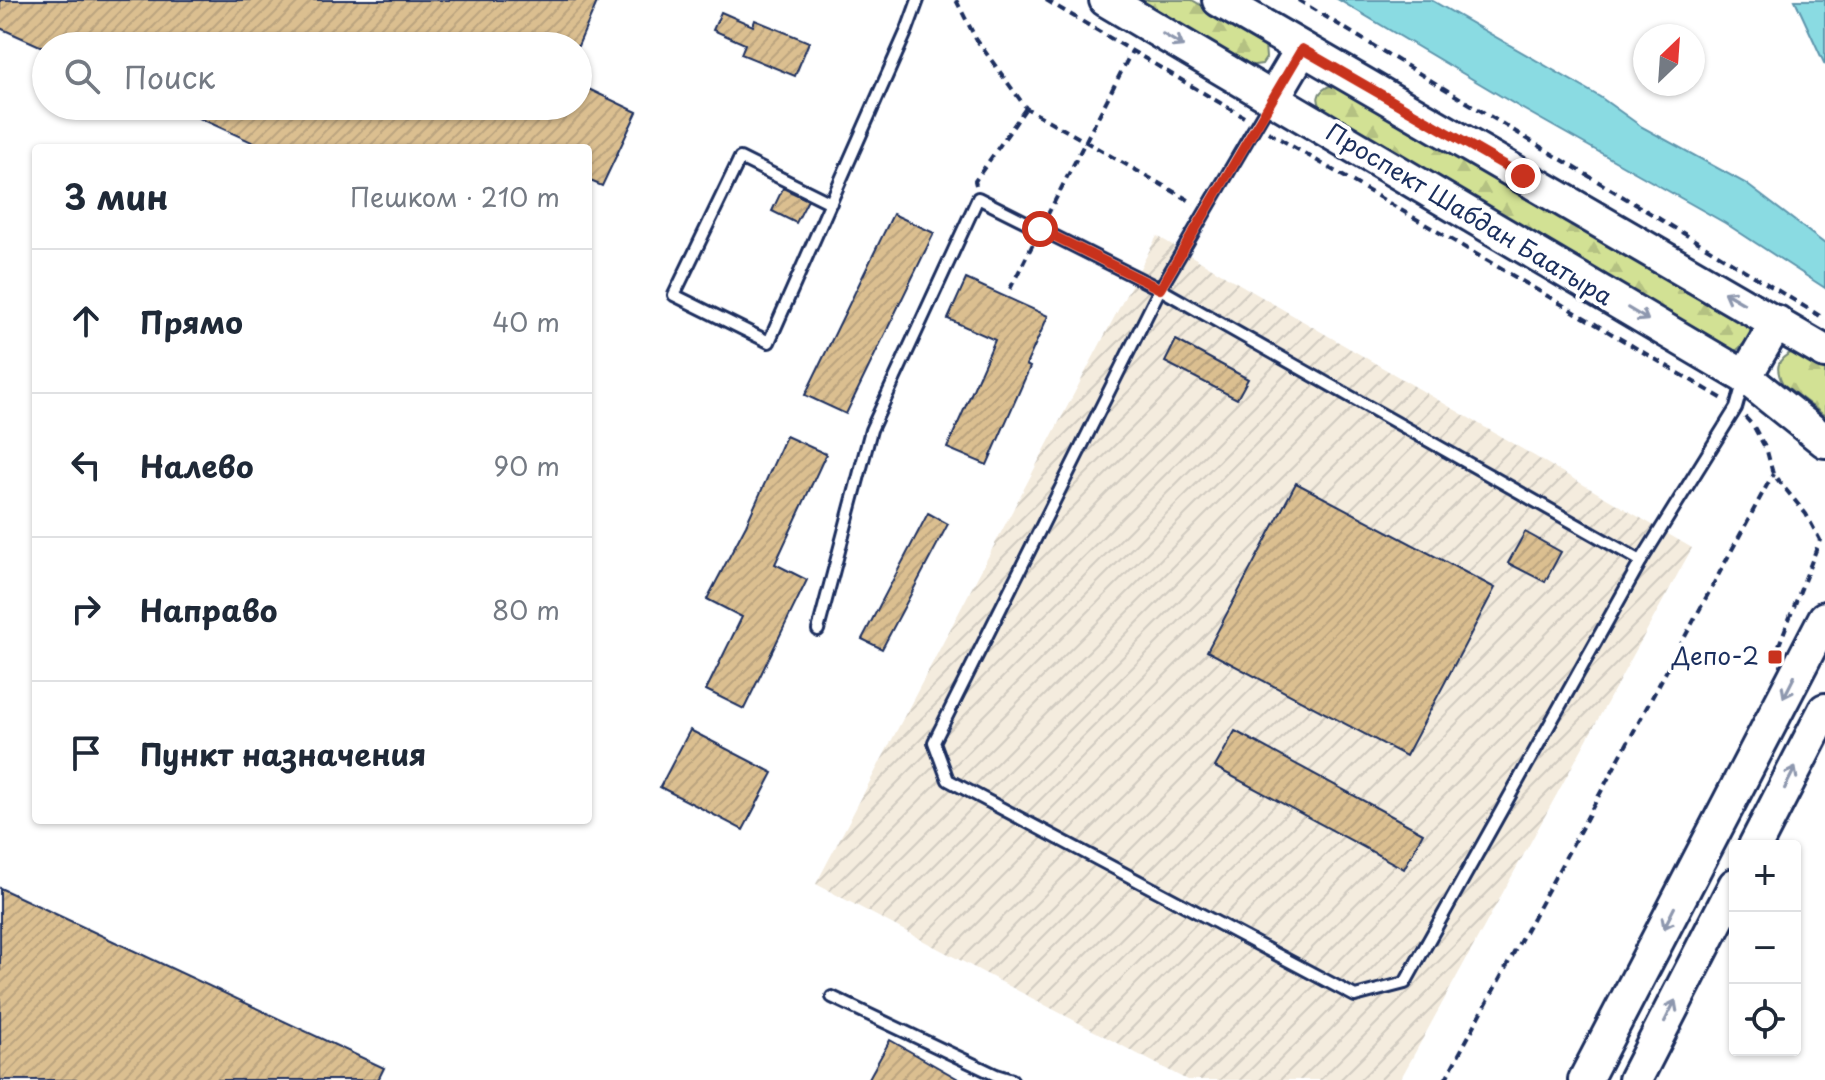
<!DOCTYPE html>
<html lang="ru">
<head>
<meta charset="utf-8">
<style>
	body { margin:0; font-family:"Playpen Sans",sans-serif; background:#f2f2f3; color:#1f2937 }
	.controls { position:absolute; right:24px; bottom:24px; display:grid; overflow:hidden; border-radius:8px; box-shadow:0 2px 6px #0004 }
	.controls button { width:72px; height:72px; display:grid; place-items:center; padding:0; border:0; border-bottom:2px solid #e0e1e3; background:#fff; color:#1f2937; font:40px sans-serif }
	.compass { position:absolute; left:1633px; top:24px; width:72px; height:72px; border-radius:50%; background:#fff; box-shadow:0 2px 6px #0004; rotate:25deg }
	.stop { position:absolute; width:24px; height:24px; margin:-18px; border:6px solid #c8321e; border-radius:50%; background:#fff }
	.stop.end { background:#c8321e; border-color:#fff; box-shadow:0 2px 8px #0008 }
	.list { margin:0; padding:0; list-style:none }
	h2 { display:flex; justify-content:space-between; align-items:center; height:104px; margin:0; padding:0 32px; font-size:34px }
	h2 small { font-size:26px; font-weight:400; color:#747a83 }
	.list li { display:grid; grid-template-columns:52px 1fr auto; gap:24px; align-items:center; box-sizing:border-box; height:144px; padding:0 32px; border-top:2px solid #e0e1e3 }
	.list b { display:block; font-size:30px; white-space:nowrap }
	.list em { font-size:26px; font-style:normal; color:#747a83 }
	.icon { flex:none; width:44px; height:44px; fill:none; stroke:currentColor; stroke-width:2; stroke-linecap:round; stroke-linejoin:round }
	.map { position:relative; flex:none; width:1825px; height:1080px; overflow:hidden }
	.search { position:absolute; background:#fff; box-shadow:0 2px 6px #0004; left:32px; top:32px; width:560px; height:88px; display:flex; align-items:center; gap:20px; box-sizing:border-box; padding:0 28px; border-radius:44px; color:#747a83; font-size:30px }
	.panel { position:absolute; background:#fff; box-shadow:0 2px 6px #0004; left:32px; top:144px; width:560px; height:680px; border-radius:8px }
	.map>svg:first-child { display:block }
</style>
</head>
<body>
<div class="map">
<svg width="1825" height="1080" viewBox="0 0 1825 1080">
	<defs>
		<pattern id="industrial-furrows" width="10" height="10" patternUnits="userSpaceOnUse" patternTransform="scale(2)"><rect width="10" height="10" fill="#f4ecde"/><path d="M-1 1l2-2M0 10L10 0M9 11l2-2" fill="none" stroke="#d1cbc1"/></pattern>
		<pattern id="forest-firs" width="22" height="20" patternUnits="userSpaceOnUse" patternTransform="scale(2)"><rect width="22" height="20" fill="#d2e194"/><path d="M5 1l3.5 6h-7zM16 11l3.5 6h-7z" fill="#b4c182"/></pattern>
		<pattern id="building-hatch" width="6" height="6" patternUnits="userSpaceOnUse" patternTransform="scale(2)"><rect width="6" height="6" fill="#dbbf90"/><path d="M-1 1l2-2M0 6l6-6M5 7l2-2" fill="none" stroke="#bba47f"/></pattern>
	</defs>
	<rect width="100%" height="100%" fill="#fff"/>
	<filter id="ink" filterUnits="userSpaceOnUse"><feTurbulence type="fractalNoise" baseFrequency=".0125" numOctaves="2"/><feDisplacementMap in="SourceGraphic" scale="16" xChannelSelector="R" yChannelSelector="G"/><feConvolveMatrix kernelMatrix="1 2 1 2 8 2 1 2 1" color-interpolation-filters="sRGB"/></filter>
	<g filter="url(#ink)">
		<polygon fill="url(#industrial-furrows)" points="1157,236 1692,548 1400,1080 1187,1080 816,884"/>
		<g fill="url(#forest-firs)" stroke="#768879" stroke-width="2">
			<polygon points="1131,0 1192,0 1259,39 1265,45 1266,58 1262,64 1247,66"/>
			<path d="M1334,84L1747,322L1750,330V338L1737,350H1730L1327,115C1314,101 1315,91 1334,84Z"/>
			<path d="M1793,352L1801,354L1825,370V416L1783,384C1775,369 1776,359 1793,352Z"/>
		</g>
		<g fill="#8adbe2" stroke="#5e96ad" stroke-width="2">
			<polygon points="1339,0 1431,0 1600,97 1642,127 1745,183 1825,244 1825,288 1725,223 1521,108"/>
			<polygon points="1795,0 1825,0 1825,65"/>
		</g>
		<g fill="url(#building-hatch)" stroke="#1b2f5e" stroke-width="2">
			<polygon points="0,0 598,0 578,46 40,46 0,28"/>
			<polygon points="721,12 753,26 755,20 809,42 795,76 741,54 745,44 713,30"/>
			<polygon points="578,84 637,112 602,186 588,180 588,148 265,148 173,106 578,106"/>
			<polygon points="783,188 808,200 796,223 772,211"/>
			<polygon points="893,214 934,233 846,414 805,395"/>
			<polygon points="966,279 1048,316 1026,365 1030,367 987,465 947,448 995,340 948,319"/>
			<polygon points="1176,340 1248,379 1237,399 1165,362"/>
			<polygon points="786,436 826,454 775,564 807,580 744,709 706,690 742,617 707,599 746,525"/>
			<polygon points="1296,483 1495,588 1406,756 1207,651"/>
			<polygon points="928,513 948,524 882,649 862,639"/>
			<polygon points="1525,532 1561,552 1545,582 1508,563"/>
			<polygon points="690,730 773,773 743,830 660,787"/>
			<polygon points="1235,731 1423,833 1404,869 1215,767"/>
			<polygon points="0,888 384,1068 378,1080 0,1080"/>
			<polygon points="890,1040 960,1080 868,1080"/>
		</g>
		<g fill="none" stroke-linecap="round" stroke-linejoin="round">
			<g stroke="#1b2f5e" stroke-width="16">
				<g id="service">
					<polyline points="1271,100 1160,289 934,742 948,780 1355,996 1405,983 1641,561 1736,408 1743,383"/>
					<polyline points="831,203 740,158 674,295 769,342 907,30 918,0"/>
					<polyline points="818,630 871,430 978,198 1160,289 1641,561"/>
					<polyline points="832,997 996,1075 1012,1080"/>
				</g>
			</g>
			<g stroke="#1b2f5e" stroke-width="38">
				<g id="primary">
					<polyline points="1106,0 1745,377 1825,441"/>
					<polyline points="1219,0 1825,352"/>
					<polyline points="1273,98 1302,49"/>
					<polyline points="1745,377 1777,322"/>
					<polyline points="1755,846 1825,710"/>
					<polyline points="1585,1080 1825,618"/>
					<polyline points="1635,1080 1735,885"/>
				</g>
			</g>
			<g stroke="#1b2f5e" stroke-width="4" stroke-dasharray="8 6" stroke-linecap="butt">
				<polyline points="956,0 976,39 1026,108 1194,203"/>
				<polyline points="1046,0 1244,117"/>
				<polyline points="1298,0 1825,319"/>
				<polyline points="1268,132 1723,399"/>
				<polyline points="976,185 975,181 1026,108"/>
				<polyline points="1047,216 1132,51"/>
				<polyline points="1010,289 1034,242"/>
				<polyline points="1745,417 1754,427 1767,451 1773,474 1806,514 1820,540 1779,645"/>
				<polyline points="1445,1080 1773,474"/>
			</g>
			<use href="#service" stroke="#fff" stroke-width="10"/>
			<use href="#primary" stroke="#fff" stroke-width="32"/>
		</g>
		<defs><path id="oneway-shaft" d="M-6 0H5M1.5-3L5.5 0L1.5 3" fill="none" stroke-width="1.6" stroke-linecap="round" stroke-linejoin="round" transform="scale(2)"/></defs>
		<g stroke="#8d97ae">
			<use href="#oneway-shaft" transform="translate(1173 40) rotate(31)"/>
			<use href="#oneway-shaft" transform="translate(1734 298) rotate(-150)"/>
			<use href="#oneway-shaft" transform="translate(1638 314) rotate(31)"/>
			<use href="#oneway-shaft" transform="translate(1789 687) rotate(117)"/>
			<use href="#oneway-shaft" transform="translate(1790 778) rotate(-63)"/>
			<use href="#oneway-shaft" transform="translate(1669 918) rotate(117)"/>
			<use href="#oneway-shaft" transform="translate(1670 1011) rotate(-63)"/>
		</g>
	</g>
	<g fill="none" stroke-linecap="round" stroke-linejoin="round" filter="url(#ink)">
		<polyline stroke="#c8321e" stroke-width="10" points="1040,229 1160,289 1302,49 1523,176"/>
	</g>
	<rect fill="#c8321e" stroke="#fff" stroke-width="3" x="1767" y="649" width="16" height="16" rx="4"/>
	<g text-anchor="middle" stroke-width="8" stroke-linejoin="round" paint-order="stroke">
		<g font-size="24" fill="#1b2f5e" stroke="#fff">
			<text transform="translate(1469 215) rotate(31)" y="8">Проспект Шабдан Баатыра</text>
		</g>
		<g font-size="24" fill="#1b2f5e" stroke="#fff" text-anchor="end">
			<text x="1759" y="665">Депо-2</text>
		</g>
	</g>
</svg>
<div class="controls">
<button>+</button>
<button>−</button>
<button><svg class="icon" aria-label="locate" viewBox="0 0 24 24"><circle cx="12" cy="12" r="6"/><path d="M12 2v4M12 18v4M2 12h4M18 12h4"/></svg></button>
</div>
<svg class="compass" viewBox="-18 -18 36 36"><path d="M0-13l5 13h-10z" fill="#e53935"/><path d="M0 13l5-13h-10z" fill="#747a83"/></svg>
<div class="stop" style="left:1040px;top:229px"></div>
<div class="stop end" style="left:1523px;top:176px"></div>
<div class="search"><svg class="icon" aria-label="search" viewBox="0 0 24 24"><circle cx="10" cy="10" r="6"/><path d="M15 15l6 6"/></svg>Поиск</div>
<section class="panel">
<h2>3 мин<small>Пешком · 210 m</small></h2>
<ul class="list">
<li><svg class="icon" aria-label="ahead" viewBox="0 0 24 24"><path d="M12 20V5M6 11l6-6 6 6"/></svg><div><b>Прямо</b></div><em>40 m</em></li>
<li><svg class="icon" aria-label="left" viewBox="0 0 24 24"><path d="M17 20v-9H6M10 6l-5 5 5 5"/></svg><div><b>Налево</b></div><em>90 m</em></li>
<li><svg class="icon" aria-label="right" viewBox="0 0 24 24"><path d="M7 20v-9h11M14 6l5 5-5 5"/></svg><div><b>Направо</b></div><em>80 m</em></li>
<li><svg class="icon" aria-label="arrive" viewBox="0 0 24 24"><path d="M6 21V4h12l-3 4 3 4H6"/></svg><div><b>Пункт назначения</b></div></li>
</ul>
</section>
</div>
</body>
</html>
